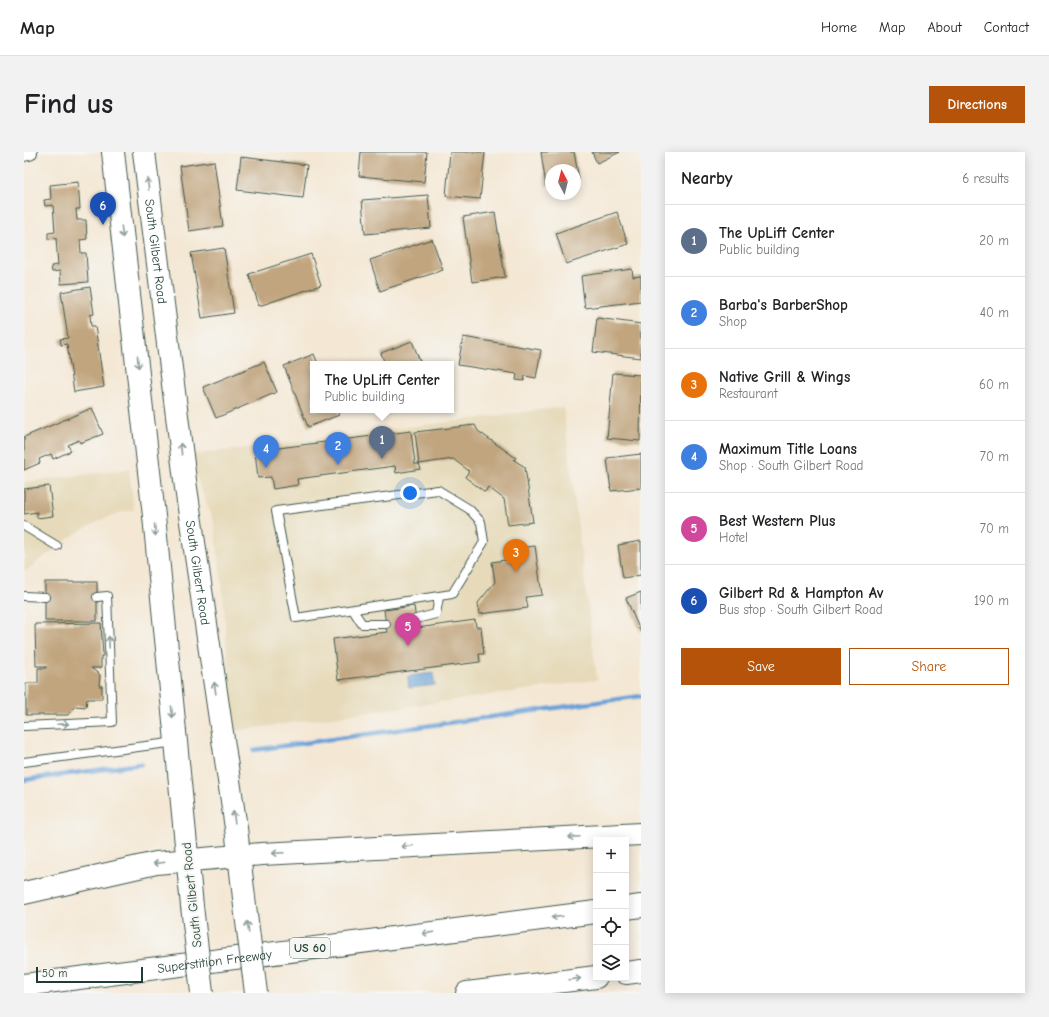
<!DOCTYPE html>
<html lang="en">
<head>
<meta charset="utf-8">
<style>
	body { margin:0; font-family:"Comic Neue",sans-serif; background:#f2f2f2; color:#202124 }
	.controls { position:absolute; right:12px; bottom:12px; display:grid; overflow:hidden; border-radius:0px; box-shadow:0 2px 10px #0003 }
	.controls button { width:36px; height:36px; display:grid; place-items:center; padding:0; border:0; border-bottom:1px solid #e0e0e0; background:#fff; color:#202124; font:20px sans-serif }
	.compass { position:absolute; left:521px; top:12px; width:36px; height:36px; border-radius:50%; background:#fff; box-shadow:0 2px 10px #0003; rotate:353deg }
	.scale { position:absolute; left:12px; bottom:10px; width:107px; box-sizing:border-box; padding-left:4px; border:2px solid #1f3d34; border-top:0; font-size:11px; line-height:14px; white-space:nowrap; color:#1f3d34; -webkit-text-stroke:3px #f6f6f2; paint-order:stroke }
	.you { position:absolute; left:386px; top:341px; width:14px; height:14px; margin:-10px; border:3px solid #fff; border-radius:50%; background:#1a73e8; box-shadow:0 0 0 6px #1a73e833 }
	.badge { display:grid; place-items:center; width:26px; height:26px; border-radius:50%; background:#b45309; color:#fff; font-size:13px; font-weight:700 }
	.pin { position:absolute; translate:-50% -33px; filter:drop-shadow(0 1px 2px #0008) }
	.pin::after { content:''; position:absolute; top:21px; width:14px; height:12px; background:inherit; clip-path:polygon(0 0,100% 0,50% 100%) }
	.popup { position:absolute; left:286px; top:209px; width:144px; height:52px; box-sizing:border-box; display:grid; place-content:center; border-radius:0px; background:#fff; filter:drop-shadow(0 1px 3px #0005); font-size:13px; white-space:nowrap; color:#757577 }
	.popup b { font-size:15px; color:#202124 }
	.popup::after { content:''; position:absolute; left:50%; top:100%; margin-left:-8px; border:8px solid transparent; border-top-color:#fff }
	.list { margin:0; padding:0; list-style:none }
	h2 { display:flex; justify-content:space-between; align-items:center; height:52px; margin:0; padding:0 16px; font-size:17px }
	h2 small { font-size:13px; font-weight:400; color:#757577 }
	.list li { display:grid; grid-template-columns:26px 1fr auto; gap:12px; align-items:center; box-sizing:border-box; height:72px; padding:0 16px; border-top:1px solid #e0e0e0 }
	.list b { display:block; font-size:15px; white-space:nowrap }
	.list p { margin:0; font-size:13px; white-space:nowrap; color:#757577 }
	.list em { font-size:13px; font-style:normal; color:#757577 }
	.actions { display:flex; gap:8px; padding:12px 16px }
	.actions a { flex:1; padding:9px 0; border:1px solid #b45309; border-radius:0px; text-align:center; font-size:14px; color:#b45309 }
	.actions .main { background:#b45309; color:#fff }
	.icon { flex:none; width:22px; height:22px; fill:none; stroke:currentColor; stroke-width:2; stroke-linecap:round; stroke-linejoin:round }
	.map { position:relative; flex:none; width:617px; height:841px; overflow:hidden; border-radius:0px }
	header { display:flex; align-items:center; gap:24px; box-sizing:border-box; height:56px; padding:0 20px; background:#fff; border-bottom:1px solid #e0e0e0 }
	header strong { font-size:19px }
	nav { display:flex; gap:22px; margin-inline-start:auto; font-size:14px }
	.intro { display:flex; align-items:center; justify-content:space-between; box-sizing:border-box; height:96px; padding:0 24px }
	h1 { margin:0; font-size:28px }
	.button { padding:10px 18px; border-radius:0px; background:#b45309; color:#fff; font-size:14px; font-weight:700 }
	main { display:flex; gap:24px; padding:0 24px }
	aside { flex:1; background:#fff; border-radius:0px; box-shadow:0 2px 10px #0003 }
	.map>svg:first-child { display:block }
</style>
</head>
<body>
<header>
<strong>Map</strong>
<nav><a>Home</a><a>Map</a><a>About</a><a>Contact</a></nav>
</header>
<div class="intro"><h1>Find us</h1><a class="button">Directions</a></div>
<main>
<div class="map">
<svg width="617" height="841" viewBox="0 0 617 841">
	<rect width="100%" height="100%" fill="#f6f6f2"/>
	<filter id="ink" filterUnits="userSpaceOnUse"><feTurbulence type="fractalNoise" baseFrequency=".025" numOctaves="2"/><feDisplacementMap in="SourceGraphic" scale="8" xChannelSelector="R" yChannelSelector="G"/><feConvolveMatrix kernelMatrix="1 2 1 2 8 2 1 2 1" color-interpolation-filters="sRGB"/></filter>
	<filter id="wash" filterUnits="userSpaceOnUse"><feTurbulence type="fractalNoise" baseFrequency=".012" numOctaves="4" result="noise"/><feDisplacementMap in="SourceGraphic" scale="16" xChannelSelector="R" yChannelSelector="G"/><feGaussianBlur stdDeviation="0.9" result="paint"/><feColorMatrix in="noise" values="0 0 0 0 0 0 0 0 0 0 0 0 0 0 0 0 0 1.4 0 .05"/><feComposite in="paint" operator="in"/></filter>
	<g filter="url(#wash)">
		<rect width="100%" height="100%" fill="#f4e8d5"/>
		<g fill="#e6daba">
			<polygon points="539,255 573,528 211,579 205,528 199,442 190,371 171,321 168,303"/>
			<polygon points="105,317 110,358 98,360 79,367 51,382 0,420 0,330"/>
		</g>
		<polygon fill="#69a0d7" stroke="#446e86" points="409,521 411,533 385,536 384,524"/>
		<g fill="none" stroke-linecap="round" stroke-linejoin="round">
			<g stroke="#69a0d7" stroke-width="4.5">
				<polyline points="230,598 617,544"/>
				<polyline points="0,628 117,612"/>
			</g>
		</g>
		<g id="blocks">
			<g fill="#c1a57f">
				<polygon points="337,0 403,0 400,30 335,24"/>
				<polygon points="426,0 461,0 456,47 422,44"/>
				<polygon points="517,0 550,0 555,28 551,29 551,18 527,18 527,33 522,34"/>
				<polygon points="568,0 596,0 573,11"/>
				<polygon points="217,5 283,13 279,46 213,38"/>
				<polygon points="190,9 199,74 165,79 156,14"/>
				<polygon points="54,30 56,57 52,57 53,68 62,68 63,87 56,88 57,101 62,101 64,130 37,132 36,119 28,120 27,114 34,113 32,86 24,87 24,81 31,80 29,53 21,54 20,48 27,47 26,33"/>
				<polygon points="404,43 407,76 341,82 338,48"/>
				<polygon points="471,60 481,125 448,130 439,65"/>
				<polygon points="593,60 604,92 542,112 532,81"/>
				<polygon points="408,87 419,118 356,139 346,108"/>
				<polygon points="200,96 210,161 178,166 167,101"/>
				<polygon points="287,102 297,133 235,154 225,122"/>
				<polygon points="608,117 609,125 617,124 617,149 561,156 557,124"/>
				<polygon points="66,135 70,162 66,163 67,174 71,174 80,235 50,240 43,192 37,193 36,187 44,186 37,140"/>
				<polygon points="573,166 617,172 617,206 569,200"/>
				<polygon points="439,185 517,198 512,226 501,224 500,229 492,228 493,222 434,213"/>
				<polygon points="388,189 397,212 361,212 357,201"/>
				<polygon points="290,202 294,212 289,212 289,258 313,258 315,263 284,275 260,214"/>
				<polygon points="240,210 253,240 192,266 179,235"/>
				<polygon points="589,221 617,223 616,289 583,286"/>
				<polygon points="68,256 79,282 56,291 55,288 44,293 47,299 29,307 27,302 15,307 16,311 0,318 0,285"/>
				<polygon points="451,273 454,279 492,306 490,308 501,315 509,370 484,373 480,347 464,335 461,340 441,325 445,319 429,307 395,312 391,280"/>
				<polygon points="387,279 391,312 395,312 397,317 372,321 371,314 273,327 274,333 249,337 247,325 234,326 231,299"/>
				<polygon points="617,302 617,336 587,339 583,306"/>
				<polygon points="25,334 29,364 13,366 13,360 0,362 0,337"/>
				<polygon points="617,389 617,423 599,426 594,393"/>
				<polygon points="511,394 518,443 502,445 504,456 455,462 454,451 471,430 468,410 488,407 486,397"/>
				<rect x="21" y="430" width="52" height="39"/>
				<polygon points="617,440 617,481 602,446"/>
				<polygon points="390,454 393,476 451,468 452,475 457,475 460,502 455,502 456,510 314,528 309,487 363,480 360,458"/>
				<polygon points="77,471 79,504 77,504 77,516 67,516 76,523 75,534 78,534 78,547 63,547 62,555 51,554 44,563 2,563 2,531 14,531 14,516 22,516 22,514 12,514 11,472"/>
			</g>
		</g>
	</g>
	<g filter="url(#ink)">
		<use href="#blocks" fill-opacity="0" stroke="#3f574c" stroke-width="1"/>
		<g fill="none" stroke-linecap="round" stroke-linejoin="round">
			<g stroke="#3f574c" stroke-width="10">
				<g id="service">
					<polygon points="414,338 445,357 457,370 460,390 428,442 272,466 252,359"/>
					<polyline points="0,374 33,394"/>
					<polyline points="0,444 21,445"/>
					<polyline points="329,458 338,472 362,472"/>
					<polyline points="392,467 412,462 415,445"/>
					<polyline points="0,574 88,570 83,444 73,445"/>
					<polyline points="0,610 152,590"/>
				</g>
			</g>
			<g stroke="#3f574c" stroke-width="18">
				<polyline id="minor" points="0,1 5,0"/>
			</g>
			<g stroke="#3f574c" stroke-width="24">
				<g id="primary">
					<polyline points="89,0 130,364 168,754"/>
					<path id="s1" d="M120,0L162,336L212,676L220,746"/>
				</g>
			</g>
			<g stroke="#3f574c" stroke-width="24">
				<g id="motorway">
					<polyline points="0,741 132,711 238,702 617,682"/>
					<polyline points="602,756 617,754"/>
					<polyline points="602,821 617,819"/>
					<path id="s2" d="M0,833L572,760"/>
					<polyline points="443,841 572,825"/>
				</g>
			</g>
			<use href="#service" stroke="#fff" stroke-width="8"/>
			<use href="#minor" stroke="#fff" stroke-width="16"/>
			<use href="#primary" stroke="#fff" stroke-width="22"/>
			<use href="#motorway" stroke="#fff" stroke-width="22"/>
			<g stroke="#3f574c" stroke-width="24" stroke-linecap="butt">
				<g id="primary-bridge">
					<polyline points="220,746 232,841"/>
					<polyline points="168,754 178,841"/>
				</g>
			</g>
			<use href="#primary-bridge" stroke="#fff" stroke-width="22"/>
		</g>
		<defs><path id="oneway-shaft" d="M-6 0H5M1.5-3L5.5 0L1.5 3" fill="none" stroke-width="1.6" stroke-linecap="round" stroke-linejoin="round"/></defs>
		<g stroke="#8f9e9a">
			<use href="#oneway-shaft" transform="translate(124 32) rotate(-97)"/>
			<use href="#oneway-shaft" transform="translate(98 80) rotate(83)"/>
			<use href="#oneway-shaft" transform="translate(114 210) rotate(84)"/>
			<use href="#oneway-shaft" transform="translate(157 297) rotate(-97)"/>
			<use href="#oneway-shaft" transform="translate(131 378) rotate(85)"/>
			<use href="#oneway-shaft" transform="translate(85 490) rotate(-92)"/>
			<use href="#oneway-shaft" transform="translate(191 536) rotate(-98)"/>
			<use href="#oneway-shaft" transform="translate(148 560) rotate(84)"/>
			<use href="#oneway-shaft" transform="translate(39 572) rotate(-2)"/>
			<use href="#oneway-shaft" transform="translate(210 665) rotate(-98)"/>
			<use href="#oneway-shaft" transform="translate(550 685) rotate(177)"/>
			<use href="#oneway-shaft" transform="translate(383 694) rotate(177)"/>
			<use href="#oneway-shaft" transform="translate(254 701) rotate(177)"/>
			<use href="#oneway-shaft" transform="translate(135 711) rotate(173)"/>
			<use href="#oneway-shaft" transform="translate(533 765) rotate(173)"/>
			<use href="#oneway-shaft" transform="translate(224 775) rotate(-97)"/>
			<use href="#oneway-shaft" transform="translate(404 781) rotate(173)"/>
			<use href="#oneway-shaft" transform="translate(551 827) rotate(-7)"/>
		</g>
	</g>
	<g text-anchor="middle" stroke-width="4" stroke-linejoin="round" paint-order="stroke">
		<rect fill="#f6f6f2" stroke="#60746d" stroke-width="1" x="266" y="786" width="40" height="20" rx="3"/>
		<g font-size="12" font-weight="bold" fill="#1f3d34">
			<text x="286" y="800">US 60</text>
		</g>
		<g font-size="13" fill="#1f3d34" stroke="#f6f6f2">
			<text dy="5" stroke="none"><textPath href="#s1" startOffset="100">South Gilbert Road</textPath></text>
			<text dy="5" stroke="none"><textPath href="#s1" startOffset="424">South Gilbert Road</textPath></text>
			<text transform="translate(167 743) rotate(-96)" y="5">South Gilbert Road</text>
			<text dy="5" stroke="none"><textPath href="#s2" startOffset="192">Superstition Freeway</textPath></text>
		</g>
	</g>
</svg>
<div class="controls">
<button>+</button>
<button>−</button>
<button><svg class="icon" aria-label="locate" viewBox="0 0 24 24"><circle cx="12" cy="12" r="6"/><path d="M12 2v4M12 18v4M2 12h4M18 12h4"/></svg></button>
<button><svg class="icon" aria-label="layers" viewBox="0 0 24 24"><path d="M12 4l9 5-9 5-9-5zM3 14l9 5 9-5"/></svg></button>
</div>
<svg class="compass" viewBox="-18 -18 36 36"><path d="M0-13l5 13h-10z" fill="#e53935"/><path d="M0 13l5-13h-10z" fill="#757577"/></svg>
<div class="scale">50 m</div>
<div class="you"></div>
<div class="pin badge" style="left:358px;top:307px;background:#5c6f8a">1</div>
<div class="popup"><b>The UpLift Center</b>Public building</div>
<div class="pin badge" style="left:314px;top:313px;background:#3f7fe0">2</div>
<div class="pin badge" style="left:492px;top:420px;background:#e8710a">3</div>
<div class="pin badge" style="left:242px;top:316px;background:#3f7fe0">4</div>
<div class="pin badge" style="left:384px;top:494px;background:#d1479c">5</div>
<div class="pin badge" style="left:79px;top:73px;background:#1a4fb4">6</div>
</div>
<aside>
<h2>Nearby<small>6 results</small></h2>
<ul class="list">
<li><span class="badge" style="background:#5c6f8a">1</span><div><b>The UpLift Center</b><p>Public building</p></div><em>20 m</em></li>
<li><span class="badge" style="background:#3f7fe0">2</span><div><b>Barba's BarberShop</b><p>Shop</p></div><em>40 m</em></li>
<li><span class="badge" style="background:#e8710a">3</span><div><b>Native Grill &amp; Wings</b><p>Restaurant</p></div><em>60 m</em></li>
<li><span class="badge" style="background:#3f7fe0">4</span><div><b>Maximum Title Loans</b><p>Shop · South Gilbert Road</p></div><em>70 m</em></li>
<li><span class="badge" style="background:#d1479c">5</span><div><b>Best Western Plus</b><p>Hotel</p></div><em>70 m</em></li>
<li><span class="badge" style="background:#1a4fb4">6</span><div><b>Gilbert Rd &amp; Hampton Av</b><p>Bus stop · South Gilbert Road</p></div><em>190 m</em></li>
</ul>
<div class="actions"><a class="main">Save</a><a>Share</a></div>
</aside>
</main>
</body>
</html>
